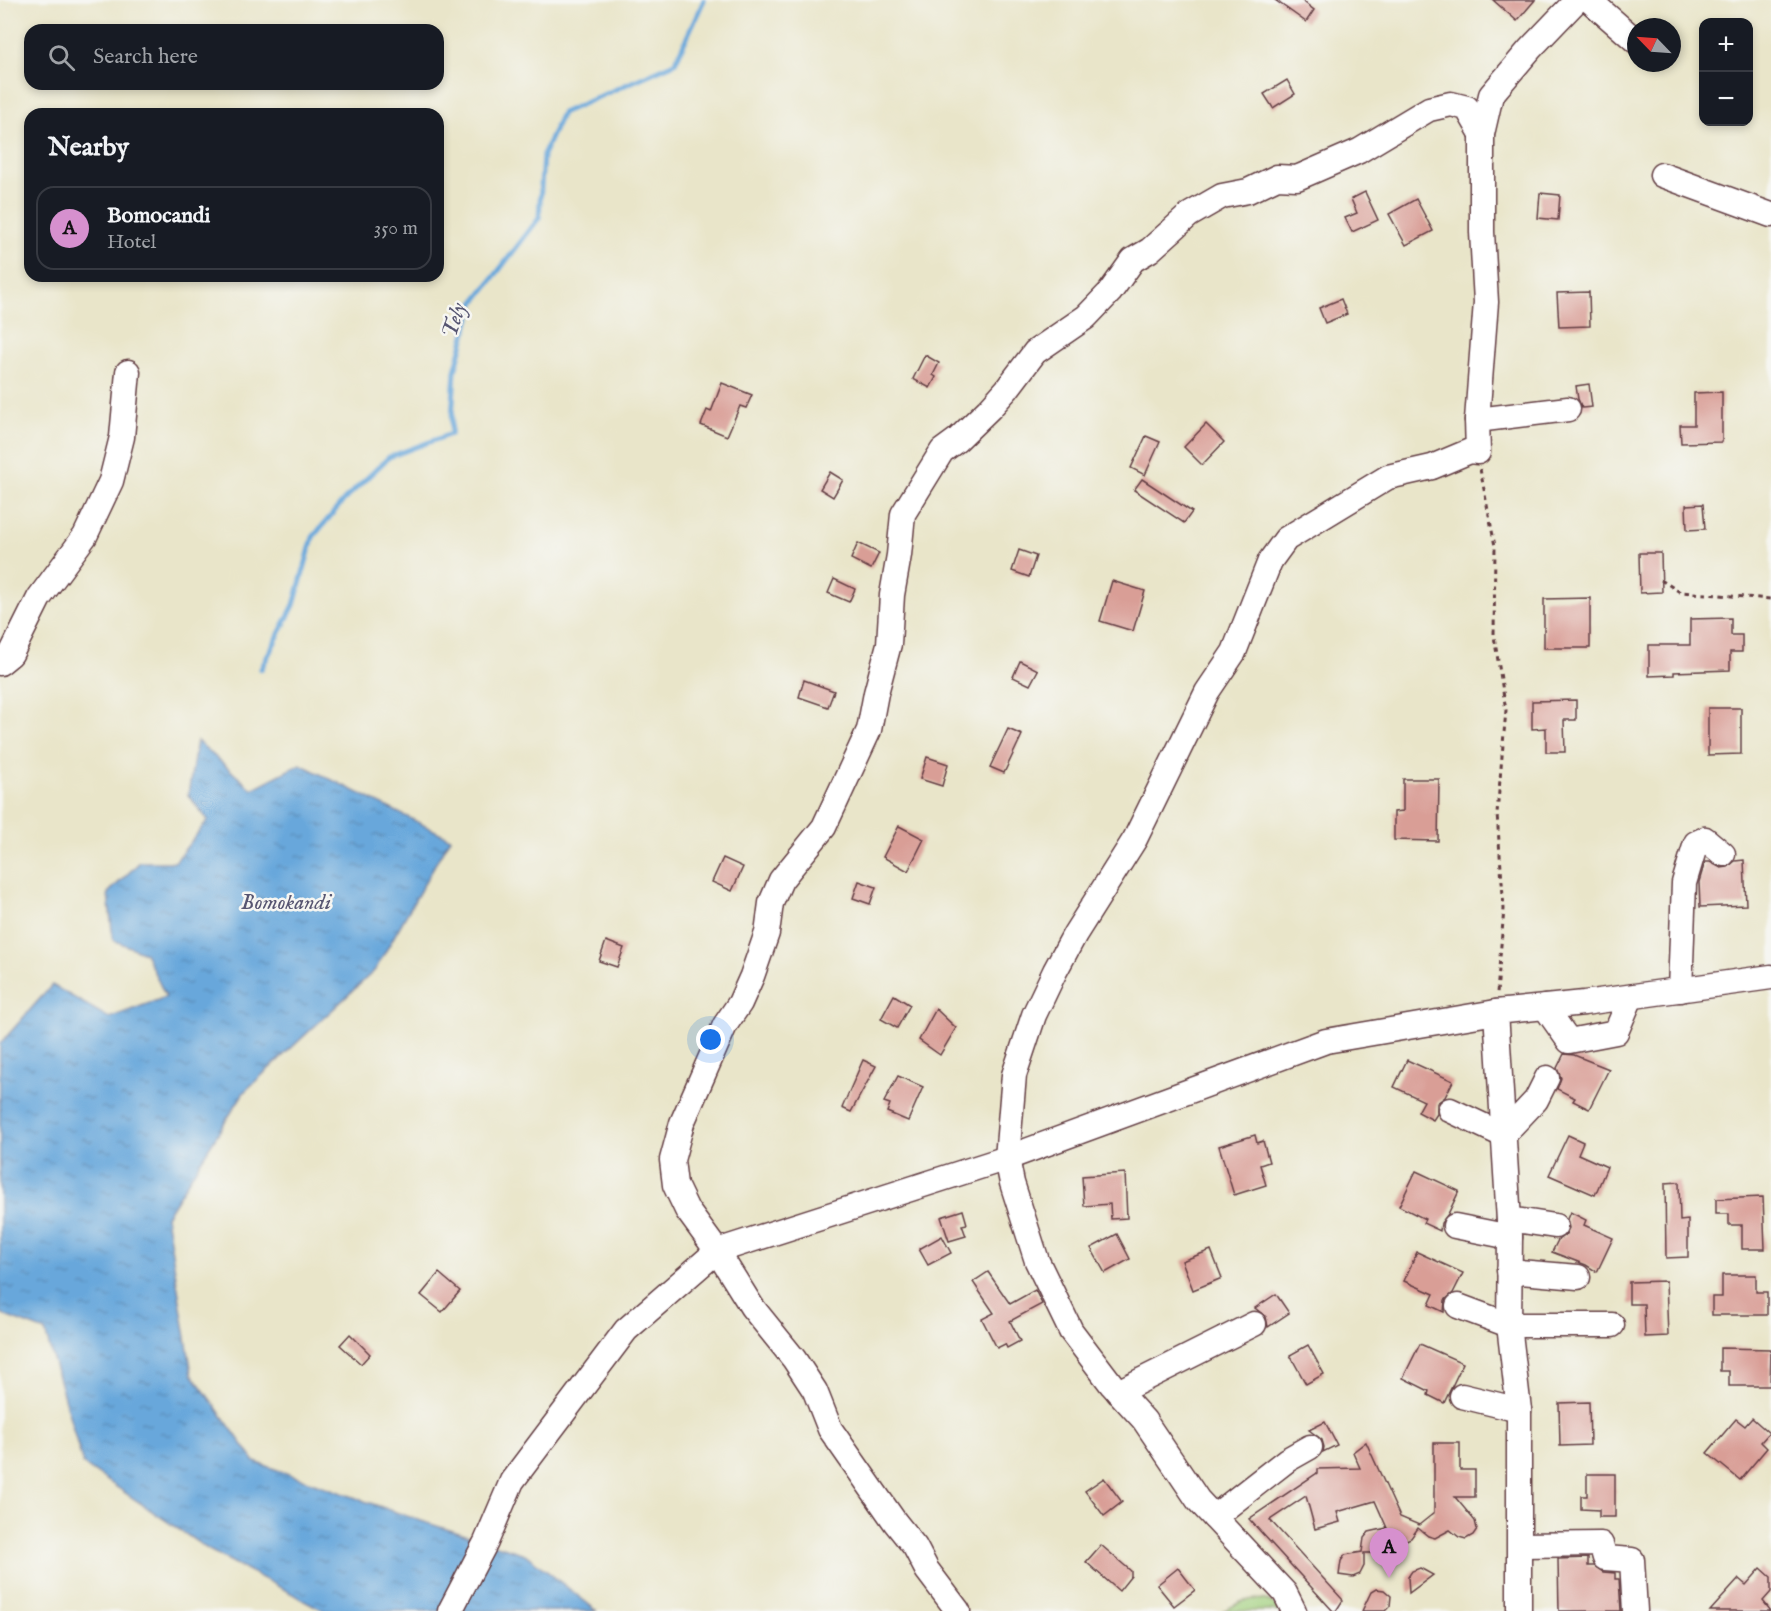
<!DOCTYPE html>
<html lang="en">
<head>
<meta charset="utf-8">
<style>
	body { margin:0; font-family:"IM FELL English",serif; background:#242831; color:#f1f3f6 }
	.controls { position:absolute; right:18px; top:18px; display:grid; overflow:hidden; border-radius:12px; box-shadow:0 3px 9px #0003 }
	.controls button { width:54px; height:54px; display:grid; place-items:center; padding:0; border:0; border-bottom:2px solid #363941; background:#171b24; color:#f1f3f6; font:30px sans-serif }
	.compass { position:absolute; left:1627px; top:18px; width:54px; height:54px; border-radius:50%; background:#171b24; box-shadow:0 3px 9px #0003; rotate:295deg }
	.you { position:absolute; left:711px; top:1040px; width:21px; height:21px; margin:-15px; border:4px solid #fff; border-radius:50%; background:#1a73e8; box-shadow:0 0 0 9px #1a73e833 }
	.badge { display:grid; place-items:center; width:39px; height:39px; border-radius:50%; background:#d690ce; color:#111; font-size:20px; font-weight:700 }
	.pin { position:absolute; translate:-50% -50px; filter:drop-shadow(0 2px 3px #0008) }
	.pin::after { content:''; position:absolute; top:32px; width:21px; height:18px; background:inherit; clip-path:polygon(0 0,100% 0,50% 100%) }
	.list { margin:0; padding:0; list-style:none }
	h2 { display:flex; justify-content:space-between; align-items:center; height:78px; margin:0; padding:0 24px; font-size:26px }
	h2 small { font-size:20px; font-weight:400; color:#9ea1a6 }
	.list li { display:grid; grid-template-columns:39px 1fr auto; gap:18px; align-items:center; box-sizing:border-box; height:84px; margin:0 12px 12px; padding:0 12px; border:2px solid #363941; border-radius:18px }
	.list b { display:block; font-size:22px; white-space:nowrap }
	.list p { margin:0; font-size:20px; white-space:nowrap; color:#9ea1a6 }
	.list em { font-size:20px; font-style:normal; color:#9ea1a6 }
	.icon { flex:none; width:33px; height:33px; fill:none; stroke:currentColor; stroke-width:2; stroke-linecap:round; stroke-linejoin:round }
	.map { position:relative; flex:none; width:1771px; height:1611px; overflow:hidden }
	.search { position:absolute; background:#171b24; box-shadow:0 3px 9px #0003; left:24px; top:24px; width:420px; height:66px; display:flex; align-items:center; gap:15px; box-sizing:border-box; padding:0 21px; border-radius:18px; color:#9ea1a6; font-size:22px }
	.panel { position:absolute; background:#171b24; box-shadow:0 3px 9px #0003; left:24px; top:108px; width:420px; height:174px; border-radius:18px }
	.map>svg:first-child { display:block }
</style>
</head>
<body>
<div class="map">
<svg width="1771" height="1611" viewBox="0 0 1771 1611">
	<defs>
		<pattern id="water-ripples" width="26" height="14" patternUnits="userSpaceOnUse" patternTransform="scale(1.5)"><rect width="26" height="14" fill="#68a7db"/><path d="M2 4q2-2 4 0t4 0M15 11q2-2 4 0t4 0" fill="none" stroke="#5887b2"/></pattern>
	</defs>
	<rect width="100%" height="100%" fill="#f6f6f2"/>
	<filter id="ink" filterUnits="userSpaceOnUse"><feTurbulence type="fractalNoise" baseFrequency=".0167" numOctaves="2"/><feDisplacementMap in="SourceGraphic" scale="12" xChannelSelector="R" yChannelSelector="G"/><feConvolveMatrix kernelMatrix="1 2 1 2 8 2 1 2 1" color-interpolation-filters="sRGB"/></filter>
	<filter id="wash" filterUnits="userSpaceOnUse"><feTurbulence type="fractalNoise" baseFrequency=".008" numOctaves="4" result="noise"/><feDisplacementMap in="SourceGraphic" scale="24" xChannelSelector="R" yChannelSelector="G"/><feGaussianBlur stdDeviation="1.35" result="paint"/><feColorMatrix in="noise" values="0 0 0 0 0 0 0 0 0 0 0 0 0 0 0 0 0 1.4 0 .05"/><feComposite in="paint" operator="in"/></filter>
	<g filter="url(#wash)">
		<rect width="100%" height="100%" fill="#e9e5c9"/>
		<polygon fill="#a1d07d" stroke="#767854" stroke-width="1.5" points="1254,1599 1266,1600 1284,1611 1224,1611 1240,1602"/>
		<polygon fill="url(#water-ripples)" stroke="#596383" stroke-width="1.5" points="197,741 252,789 300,764 450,838 375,970 244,1092 166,1216 192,1374 255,1462 418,1520 525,1554 597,1611 325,1611 209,1550 83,1464 45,1331 0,1314 0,1044 52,985 109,1018 166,997 145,953 113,940 108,893 140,862 175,862 208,820 188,795"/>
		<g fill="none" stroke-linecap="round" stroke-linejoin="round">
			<polyline stroke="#68a7db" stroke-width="5" points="261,669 294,605 313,537 344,500 389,457 451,434 455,371 474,303 539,218 543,155 562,113 675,63 704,0"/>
		</g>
		<g id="blocks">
			<g fill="#d99e96">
				<polygon points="1275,0 1301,0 1314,10 1306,22"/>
				<polygon points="1493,0 1535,0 1517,21"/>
				<polygon points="1287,80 1295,94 1273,108 1264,94"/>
				<polygon points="1365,192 1378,220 1352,232 1345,218 1357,213 1351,199"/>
				<polygon points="1540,193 1560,195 1558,220 1538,218"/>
				<polygon points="1416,199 1433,231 1406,245 1389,214"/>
				<polygon points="1589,292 1590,326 1559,327 1557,293"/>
				<polygon points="1341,299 1347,314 1325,323 1319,308"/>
				<polygon points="925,355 939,363 933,375 936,377 930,388 913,379"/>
				<polygon points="722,383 752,395 746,408 740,406 727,436 701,425 707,410 711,412"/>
				<polygon points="1589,384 1592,407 1582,408 1578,399 1576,386"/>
				<polygon points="1722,392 1722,442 1681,443 1680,425 1694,425 1694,393"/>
				<polygon points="1206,424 1224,442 1202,465 1184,447"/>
				<polygon points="1146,436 1160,442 1145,475 1131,468"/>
				<polygon points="830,472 843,480 833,497 820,489"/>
				<polygon points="1142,479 1192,512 1184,523 1134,490"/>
				<polygon points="1703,504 1705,529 1687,530 1686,505"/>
				<polygon points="858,543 879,553 871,569 851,559"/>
				<polygon points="1019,550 1036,556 1029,577 1012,571"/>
				<polygon points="1639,553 1661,553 1662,592 1640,593"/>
				<polygon points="834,579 855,589 849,602 828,593"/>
				<polygon points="1112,581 1145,591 1133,631 1100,621"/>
				<polygon points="1590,598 1590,648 1544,648 1544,599"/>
				<polygon points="1731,618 1731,635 1742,635 1742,652 1730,652 1730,670 1674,672 1674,675 1649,676 1649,645 1690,645 1690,619"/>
				<polygon points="1020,661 1038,670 1030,685 1013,677"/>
				<polygon points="804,680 834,691 828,707 799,697"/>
				<polygon points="1576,700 1576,720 1564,720 1565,752 1546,752 1546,728 1532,729 1532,701"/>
				<polygon points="1708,708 1741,708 1741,754 1708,755"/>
				<polygon points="1008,729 1022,735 1004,773 990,767"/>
				<polygon points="927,757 948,764 942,786 920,779"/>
				<polygon points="1403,779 1439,779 1438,841 1394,840 1394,812 1403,811"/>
				<polygon points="899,826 924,839 908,871 883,857"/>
				<polygon points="723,858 743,867 732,891 712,882"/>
				<polygon points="1744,860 1746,905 1700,907 1699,882 1705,862 1710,862 1721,868 1728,867 1735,861"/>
				<polygon points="859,881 876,887 870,904 853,898"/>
				<polygon points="606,941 624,948 617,967 599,961"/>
				<polygon points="894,995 910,1005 897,1028 881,1019"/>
				<polygon points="936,1009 956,1028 940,1055 919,1040"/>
				<polygon points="1564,1054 1574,1055 1609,1069 1589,1109 1573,1101 1575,1098 1557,1089 1561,1078 1557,1068"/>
				<polygon points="863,1060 876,1066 851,1112 842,1108"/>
				<polygon points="1407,1060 1453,1081 1445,1097 1437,1103 1437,1114 1433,1120 1418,1112 1424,1101 1394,1087"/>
				<polygon points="898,1076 923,1087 908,1121 887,1112 890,1104 884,1102"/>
				<polygon points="1255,1135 1257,1143 1263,1141 1269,1162 1260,1165 1266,1185 1234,1195 1219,1146"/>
				<polygon points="1568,1135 1583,1142 1578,1154 1607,1167 1595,1195 1549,1175"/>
				<polygon points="1416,1171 1459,1191 1448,1214 1441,1223 1440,1231 1423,1223 1425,1219 1399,1206"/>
				<polygon points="1125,1173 1127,1218 1111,1219 1110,1204 1084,1206 1082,1176"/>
				<polygon points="1679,1182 1680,1221 1688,1220 1688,1257 1666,1258 1665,1183"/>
				<polygon points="1763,1197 1765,1249 1742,1249 1742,1225 1729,1225 1729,1214 1716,1214 1716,1199"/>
				<polygon points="963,1210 967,1224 962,1225 966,1236 949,1241 941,1217"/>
				<polygon points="1570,1212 1586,1220 1584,1225 1613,1238 1597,1272 1586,1265 1552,1252 1558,1240 1566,1234 1569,1228 1567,1219"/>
				<polygon points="1117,1234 1130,1259 1105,1273 1091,1248"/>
				<polygon points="942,1236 951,1253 928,1265 919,1249"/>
				<polygon points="1211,1250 1222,1278 1193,1290 1182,1261"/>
				<polygon points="1417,1252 1463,1273 1453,1293 1445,1300 1444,1312 1429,1305 1434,1294 1404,1281"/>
				<polygon points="988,1272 1010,1304 1035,1290 1042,1304 1010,1321 1020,1341 1007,1348 1005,1344 997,1348 982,1319 994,1313 973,1282"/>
				<polygon points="439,1273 460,1291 442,1312 421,1295"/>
				<polygon points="1722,1275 1756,1275 1756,1292 1767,1292 1767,1315 1712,1315 1712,1297 1722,1297"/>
				<polygon points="1666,1281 1668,1336 1645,1337 1644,1304 1629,1304 1629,1282"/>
				<polygon points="1276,1294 1289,1313 1268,1327 1266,1317 1255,1308"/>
				<polygon points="350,1334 370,1354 361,1364 340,1345"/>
				<polygon points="1420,1344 1463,1363 1444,1403 1428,1395 1429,1391 1403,1378"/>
				<polygon points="1308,1345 1324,1374 1306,1384 1290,1355"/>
				<polygon points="1720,1348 1771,1349 1770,1386 1729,1386 1729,1371 1720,1371"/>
				<polygon points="1589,1402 1590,1445 1560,1446 1559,1403"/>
				<polygon points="1752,1418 1769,1433 1761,1442 1767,1448 1740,1480 1707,1453 1736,1419 1745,1426"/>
				<polygon points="1325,1422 1337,1445 1323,1452 1324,1447 1322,1440 1309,1430"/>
				<polygon points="1366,1442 1400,1517 1419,1525 1434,1513 1434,1443 1460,1443 1460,1470 1475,1470 1475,1497 1455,1497 1475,1521 1477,1529 1473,1535 1466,1539 1459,1537 1450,1530 1435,1538 1428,1536 1418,1528 1411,1538 1404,1541 1391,1537 1390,1535 1386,1547 1380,1553 1364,1553 1364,1566 1360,1574 1353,1577 1339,1575 1341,1561 1345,1555 1362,1552 1364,1538 1369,1532 1387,1528 1375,1501 1337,1512 1340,1522 1315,1529 1306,1496 1270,1520 1343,1600 1336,1611 1333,1611 1249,1519 1317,1473 1317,1469 1360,1468 1353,1452"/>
				<polygon points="1587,1474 1615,1474 1615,1517 1599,1517 1599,1510 1581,1509 1581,1496 1587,1496"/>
				<polygon points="1104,1478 1122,1502 1104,1516 1085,1491"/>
				<polygon points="1101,1545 1131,1571 1131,1576 1119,1591 1086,1562"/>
				<polygon points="1588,1558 1588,1566 1594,1566 1603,1572 1615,1573 1615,1579 1619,1579 1621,1611 1559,1611 1558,1559"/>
				<polygon points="1178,1568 1195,1590 1174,1606 1157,1585"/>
				<polygon points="1420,1568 1433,1575 1409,1593 1408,1577 1412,1571"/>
				<polygon points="1761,1568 1771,1577 1771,1592 1763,1601 1771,1611 1710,1611 1739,1579 1746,1585"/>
				<polygon points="1376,1589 1384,1590 1391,1596 1390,1606 1385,1611 1362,1611 1371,1592"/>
			</g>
		</g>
	</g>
	<g filter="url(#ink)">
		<use href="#blocks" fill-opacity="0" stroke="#623d43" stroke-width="1.5"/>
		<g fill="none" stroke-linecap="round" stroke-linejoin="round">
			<g stroke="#623d43" stroke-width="27">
				<g id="minor">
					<polyline points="1589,0 1636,41"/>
					<polyline points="1662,175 1771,215"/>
					<polyline points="1477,420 1568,409"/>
					<polyline points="0,663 11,654 39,598 85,536 111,481 122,437 128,372"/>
					<polyline points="1680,990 1684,883 1696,843 1705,839 1723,854"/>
					<polyline points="1545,1007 1569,1041 1616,1032 1631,997"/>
					<polyline points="1450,1110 1503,1135 1536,1100 1547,1078"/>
					<polyline points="1509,1219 1555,1226"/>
					<polyline points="1455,1226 1510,1237"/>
					<polyline points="1509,1271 1578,1277"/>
					<polyline points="1458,1306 1509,1325 1612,1325"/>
					<polyline points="1118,1392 1254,1324"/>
					<polyline points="1462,1396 1519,1410"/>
					<polyline points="1214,1517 1287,1460 1310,1447"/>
					<polyline points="1520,1545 1601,1544 1605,1558 1632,1560 1635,1611"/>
					<polyline points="450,1611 486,1542 512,1481 626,1330 717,1251 1007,1158 1326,1041 1496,1012"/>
					<polyline points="958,1611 927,1570 915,1547 895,1522 830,1429 815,1391 794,1359 752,1307 717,1251 687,1210 675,1185 672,1160 682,1123 725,1025 740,1003 752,976 767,933 771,903 781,880 824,827 869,730 876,693 889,644 892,595 899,555 903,514 942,451 957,440 990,408 1007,389 1035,352 1086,317 1110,292 1133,260 1150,250 1189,215 1222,196 1248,191 1277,177 1297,178 1359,151 1429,109 1451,104 1467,108 1482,134"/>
					<polyline points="1294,1611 1285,1593 1198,1500 1144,1420 1112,1385 1071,1331 1037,1261 1012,1183 1007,1158 1014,1075 1034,1015 1055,971 1075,934 1135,839 1207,692 1234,652 1270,561 1286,539 1388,477 1432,467 1470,451 1478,452 1477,420 1486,302 1482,232 1482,134 1491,95 1530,49 1577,0"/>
					<polyline points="1519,1611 1519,1410 1509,1325 1510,1237 1496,1012 1584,1003 1771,977"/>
				</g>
			</g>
			<g stroke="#623d43" stroke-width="3" stroke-dasharray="4.5 4.5" stroke-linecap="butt">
				<polyline points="1480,469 1495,546 1494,636 1506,710 1497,814 1504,909 1497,993"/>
				<polyline points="1661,580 1680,592 1771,599"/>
			</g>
			<use href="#minor" stroke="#fff" stroke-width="24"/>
		</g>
	</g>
	<g text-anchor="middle" stroke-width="5" stroke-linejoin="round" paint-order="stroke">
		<g font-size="22" font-style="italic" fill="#565571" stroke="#f6f6f2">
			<text transform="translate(453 320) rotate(-72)" y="8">Tely</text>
			<text x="286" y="909">Bomokandi</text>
		</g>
	</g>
</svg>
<div class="controls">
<button>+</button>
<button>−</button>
</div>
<svg class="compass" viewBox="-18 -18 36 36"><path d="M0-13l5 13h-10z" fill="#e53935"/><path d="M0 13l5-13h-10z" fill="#9ea1a6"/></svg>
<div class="you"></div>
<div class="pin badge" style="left:1389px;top:1578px">A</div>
<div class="search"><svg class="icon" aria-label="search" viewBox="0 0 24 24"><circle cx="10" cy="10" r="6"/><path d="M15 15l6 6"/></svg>Search here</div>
<section class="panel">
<h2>Nearby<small></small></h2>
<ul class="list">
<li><span class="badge">A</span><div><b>Bomocandi</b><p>Hotel</p></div><em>350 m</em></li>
</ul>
</section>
</div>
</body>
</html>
